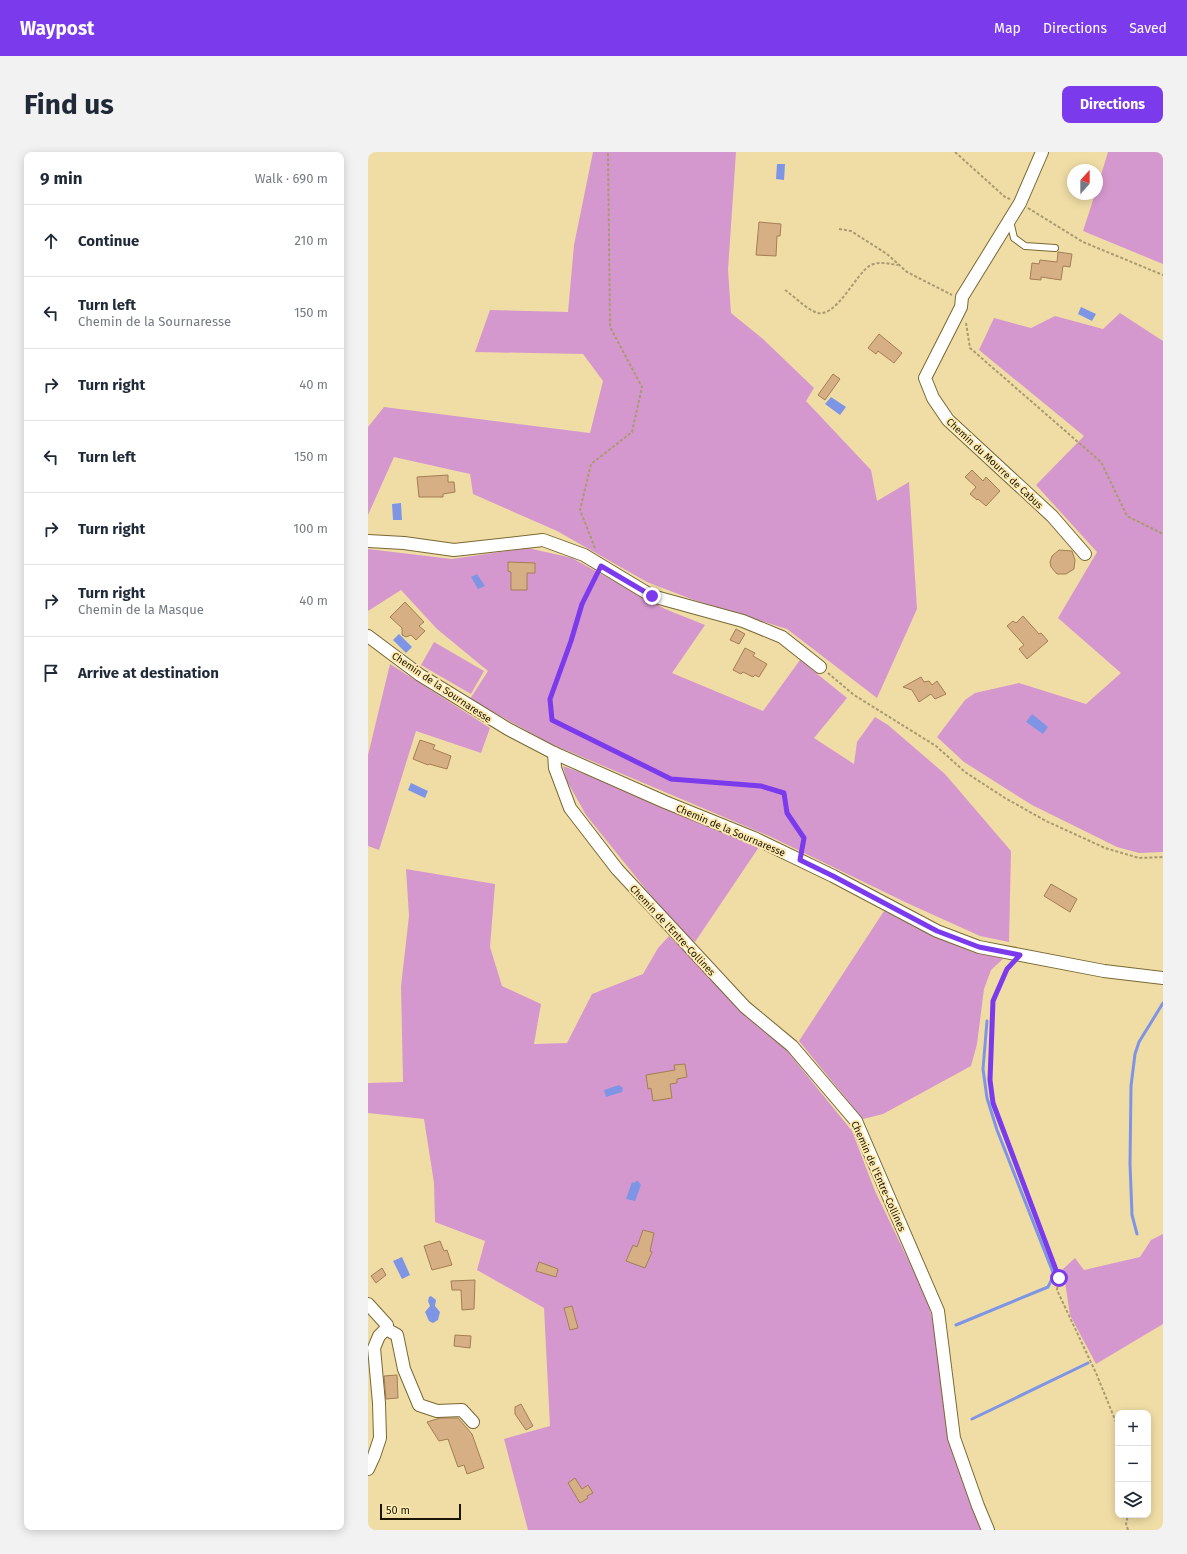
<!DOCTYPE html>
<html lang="en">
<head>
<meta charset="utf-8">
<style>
	body { margin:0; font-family:"Fira Sans",sans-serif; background:#f2f2f3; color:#1f2937 }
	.controls { position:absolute; right:12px; bottom:12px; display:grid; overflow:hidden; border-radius:8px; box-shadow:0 2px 10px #0003 }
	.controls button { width:36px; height:36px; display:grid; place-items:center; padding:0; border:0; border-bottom:1px solid #e0e1e3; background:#fff; color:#1f2937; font:20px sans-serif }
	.compass { position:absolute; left:699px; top:12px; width:36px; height:36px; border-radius:50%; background:#fff; box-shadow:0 2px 10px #0003; rotate:21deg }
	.scale { position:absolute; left:12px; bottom:10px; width:81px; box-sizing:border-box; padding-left:4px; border:2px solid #1c1502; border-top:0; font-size:11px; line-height:14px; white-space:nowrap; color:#1c1502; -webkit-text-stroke:3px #fdeab2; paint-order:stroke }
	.stop { position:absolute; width:12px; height:12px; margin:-9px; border:3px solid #7c3aed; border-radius:50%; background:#fff }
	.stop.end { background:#7c3aed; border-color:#fff; box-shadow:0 1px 4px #0008 }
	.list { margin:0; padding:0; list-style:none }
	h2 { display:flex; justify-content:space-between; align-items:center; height:52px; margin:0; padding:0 16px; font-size:17px }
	h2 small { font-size:13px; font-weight:400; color:#747a83 }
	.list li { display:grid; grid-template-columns:26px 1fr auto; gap:12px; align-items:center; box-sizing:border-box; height:72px; padding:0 16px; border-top:1px solid #e0e1e3 }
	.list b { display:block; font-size:15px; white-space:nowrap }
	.list p { margin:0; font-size:13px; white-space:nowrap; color:#747a83 }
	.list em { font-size:13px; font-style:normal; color:#747a83 }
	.icon { flex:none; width:22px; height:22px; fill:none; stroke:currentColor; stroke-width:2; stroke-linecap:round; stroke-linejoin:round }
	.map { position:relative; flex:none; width:795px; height:1378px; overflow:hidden; border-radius:8px }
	header { display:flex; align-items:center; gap:24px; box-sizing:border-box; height:56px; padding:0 20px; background:#7c3aed; color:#fff }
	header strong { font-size:19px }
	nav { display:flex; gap:22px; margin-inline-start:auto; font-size:14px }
	.intro { display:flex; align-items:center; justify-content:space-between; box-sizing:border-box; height:96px; padding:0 24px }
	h1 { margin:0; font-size:28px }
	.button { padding:10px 18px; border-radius:8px; background:#7c3aed; color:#fff; font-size:14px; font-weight:700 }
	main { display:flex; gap:24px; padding:0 24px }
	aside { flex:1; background:#fff; border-radius:8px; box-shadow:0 2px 10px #0003 }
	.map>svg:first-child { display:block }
</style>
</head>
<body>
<header>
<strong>Waypost</strong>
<nav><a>Map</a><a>Directions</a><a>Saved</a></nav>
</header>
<div class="intro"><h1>Find us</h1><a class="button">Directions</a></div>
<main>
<aside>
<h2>9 min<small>Walk · 690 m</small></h2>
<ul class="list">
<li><svg class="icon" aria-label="ahead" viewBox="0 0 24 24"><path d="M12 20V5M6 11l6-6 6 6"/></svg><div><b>Continue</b></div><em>210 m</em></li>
<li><svg class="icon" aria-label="left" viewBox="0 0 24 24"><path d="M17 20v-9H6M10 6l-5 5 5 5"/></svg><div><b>Turn left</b><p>Chemin de la Sournaresse</p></div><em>150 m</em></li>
<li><svg class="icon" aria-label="right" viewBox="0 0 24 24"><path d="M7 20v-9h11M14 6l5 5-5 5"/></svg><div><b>Turn right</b></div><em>40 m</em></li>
<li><svg class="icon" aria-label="left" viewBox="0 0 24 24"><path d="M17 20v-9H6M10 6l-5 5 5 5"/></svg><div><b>Turn left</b></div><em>150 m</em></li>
<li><svg class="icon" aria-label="right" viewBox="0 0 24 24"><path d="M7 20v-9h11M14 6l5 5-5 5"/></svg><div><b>Turn right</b></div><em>100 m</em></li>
<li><svg class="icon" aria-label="right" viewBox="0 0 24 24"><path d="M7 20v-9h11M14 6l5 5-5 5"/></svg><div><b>Turn right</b><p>Chemin de la Masque</p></div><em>40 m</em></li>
<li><svg class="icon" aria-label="arrive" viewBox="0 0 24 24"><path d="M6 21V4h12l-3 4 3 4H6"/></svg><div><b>Arrive at destination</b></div></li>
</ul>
</aside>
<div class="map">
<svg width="795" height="1378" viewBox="0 0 795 1378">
	<rect width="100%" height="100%" fill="#f0dda6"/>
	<g fill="#d598ce">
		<polygon points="225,0 368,0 360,118 363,161 395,187 446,236 438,249 503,318 509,349 541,330 549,457 509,546 419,477 323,447 279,430 189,379 105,342 102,322 26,305 0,363 0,275 16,255 222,281 235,229 215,202 107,200 122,158 200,160 206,93"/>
		<polygon points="740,0 795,0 795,112 715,79 727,42 729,42 729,36"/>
		<polygon points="752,161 795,189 795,700 771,701 749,695 664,653 596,610 569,585 597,548 607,541 651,531 718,552 753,521 690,466 729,400 668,333 716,284 611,198 626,166 663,176 687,164 735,177"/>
		<polygon points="160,396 204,406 297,457 337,473 304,521 395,559 432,508 479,546 446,586 486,612 489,590 507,565 520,573 577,622 643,699 641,790 612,784 539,751 401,684 181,591 102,547 120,519 69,477 33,438 0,459 0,397 84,407"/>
		<polygon points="66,490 116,519 103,542 53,513"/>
		<polygon points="22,512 122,576 113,601 48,579 11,698 0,694 0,603"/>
		<polygon points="195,614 244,632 391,695 327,790 305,771 218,663 199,629"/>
		<polygon points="38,717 127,732 122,795 134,834 173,852 166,892 199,891 224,842 275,822 290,796 301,784 420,900 484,979 507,1039 560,1149 574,1210 581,1286 604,1355 614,1378 160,1378 136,1287 182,1274 176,1156 109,1118 117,1089 67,1070 66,1031 56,967 0,961 0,931 35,930 33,834 41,764"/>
		<polygon points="516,759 604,800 636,806 623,818 616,837 609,892 603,914 515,962 495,967 431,889"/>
		<polygon points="795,1082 795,1172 728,1212 702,1163 695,1117 707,1106 716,1118 772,1105 783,1088"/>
	</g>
	<g fill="#7e95e6">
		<polygon points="409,12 417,12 416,28 408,27"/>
		<polygon points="713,155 728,162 724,169 710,162"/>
		<polygon points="463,245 478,255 472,263 457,252"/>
		<polygon points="33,351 34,368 25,368 24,352"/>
		<polygon points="109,422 117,434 110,437 103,425"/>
		<polygon points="31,482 44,495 38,501 25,488"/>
		<polygon points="664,562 680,575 675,582 658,570"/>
		<polygon points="43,631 60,639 57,646 40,638"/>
		<polygon points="251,933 255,936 254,940 238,945 236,938"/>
		<polygon points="268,1029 270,1029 273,1033 267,1049 258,1047 264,1030 266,1031"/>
		<polygon points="34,1105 42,1123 34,1127 25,1109"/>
		<polygon points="63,1144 68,1148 67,1154 72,1160 70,1168 65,1171 61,1169 57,1160 62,1154 60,1149 61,1145"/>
	</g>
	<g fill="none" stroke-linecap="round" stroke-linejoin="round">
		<g stroke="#7e95e6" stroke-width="3">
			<polyline points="769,1082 764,1063 762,1012 763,934 767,902 771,890 795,851"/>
			<polyline points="588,1173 680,1135 686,1123 629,978 619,946 615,917 619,869"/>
			<polyline points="604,1267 720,1211"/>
		</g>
	</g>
	<g fill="#d6b084" stroke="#a37e53">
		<polygon points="391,70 413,72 412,84 409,84 408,104 388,103"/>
		<polygon points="690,100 704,102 702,115 695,114 693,128 673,125 673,128 662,127 664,111 671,112 672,108 689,110"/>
		<polygon points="511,182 534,201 526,211 510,199 508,202 500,196"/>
		<polygon points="465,222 472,227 457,248 450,243"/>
		<polygon points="604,318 615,329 618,325 632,339 618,354 610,347 609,348 602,342 608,335 597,325"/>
		<polygon points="80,323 80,330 86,330 87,340 75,342 75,345 51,345 49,325"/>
		<polygon points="691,398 704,399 707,408 706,417 698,422 689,422 683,415 682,410 684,404"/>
		<polygon points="140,410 167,411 167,421 159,421 159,438 143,438 143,420 140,419"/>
		<polygon points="37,450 56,470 51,474 57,479 48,488 43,483 38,485 34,483 34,476 22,465"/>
		<polygon points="655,464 671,482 673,481 680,489 659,507 651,497 656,493 639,474 645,469 648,471"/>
		<polygon points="368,477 377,482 371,492 362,488"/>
		<polygon points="377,496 387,501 385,504 399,512 391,525 387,523 385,525 375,520 373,522 365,518"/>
		<polygon points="553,525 556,530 561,529 564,533 569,529 578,542 567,547 563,542 551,550 544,538 535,535"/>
		<polygon points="52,588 67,593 65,597 83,604 79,617 61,612 60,613 45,607"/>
		<polygon points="683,732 709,747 702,760 676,744"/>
		<polygon points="317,912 319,925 309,927 309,931 302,932 304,946 285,949 283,936 280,937 278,923 307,918 306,913"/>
		<polygon points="275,1078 286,1081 282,1099 284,1100 277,1116 258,1109 265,1093 269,1095"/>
		<polygon points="72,1089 76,1099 79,1098 84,1113 64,1118 56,1094"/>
		<polygon points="171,1110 190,1117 188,1125 168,1119"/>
		<polygon points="14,1116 18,1123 8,1131 3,1124"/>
		<polygon points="107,1128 106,1157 94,1158 93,1138 84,1138 83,1129"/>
		<polygon points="204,1154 210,1176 202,1178 196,1156"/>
		<polygon points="87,1183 103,1184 102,1196 86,1194"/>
		<polygon points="29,1223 30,1246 18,1247 16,1224"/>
		<polygon points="153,1252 165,1274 158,1278 147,1262 147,1255"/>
		<polygon points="72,1266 90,1266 104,1282 116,1316 99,1322 96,1313 90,1315 80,1287 71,1289 59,1270"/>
		<polygon points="207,1326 214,1337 220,1333 225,1341 219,1344 220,1346 212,1351 200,1331"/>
	</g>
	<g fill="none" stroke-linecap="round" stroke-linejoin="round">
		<g stroke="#7a6834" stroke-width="8">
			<polyline id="service" points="642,69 646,86 657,94 687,96"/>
		</g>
		<g stroke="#7a6834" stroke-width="14">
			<g id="minor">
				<polyline points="674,0 652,51 594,145 593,155 557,226 565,246 580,268 684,364 717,402"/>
				<polyline points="0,389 36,391 86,398 175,388 216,403 284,444 375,469 414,485 452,515"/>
				<polyline points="0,484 52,523 140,577 186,601 297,650 386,686 465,724 569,779 611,795 736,819 795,826"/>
				<polyline points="186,601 187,616 202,656 249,717 377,855 424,894 488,969 570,1159 586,1286 610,1354 620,1378"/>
				<polyline points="0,1152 19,1173 18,1177 11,1184 6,1196 11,1251 12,1286 6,1304 0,1317"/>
				<polyline points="18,1177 29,1183 36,1217 51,1253 69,1259 94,1258 105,1270"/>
			</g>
		</g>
		<g stroke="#a99a6f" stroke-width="2" stroke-dasharray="3 2" stroke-linecap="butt">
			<polyline points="587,0 637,45 642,47"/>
			<polyline points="660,56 715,90 795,123"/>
			<polyline points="471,77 483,79 519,102 539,120 584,143"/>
			<path d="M417,138C427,145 436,155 447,160C467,170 489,119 503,113C512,109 521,112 530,113"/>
			<polyline points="598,171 602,196 733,310 759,364 795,382"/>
			<polyline points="227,396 212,358 223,312 264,280 274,235 242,175 240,0"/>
			<polyline points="228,424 214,452 203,489 182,547 184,568 303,627 393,634 416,641 419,661 436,686 434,696"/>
			<polyline points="460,521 486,543 568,594 597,620 637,646 678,669 737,696 771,706 795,705"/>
			<polyline points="643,812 639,817 625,849 622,928 625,951 691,1125 689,1138 728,1221 750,1275"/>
			<polyline points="760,1378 758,1372 760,1363"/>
		</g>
		<use href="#service" stroke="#fff" stroke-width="6"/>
		<use href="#minor" stroke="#fff" stroke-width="12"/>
	</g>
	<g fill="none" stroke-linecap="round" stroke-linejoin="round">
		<polyline stroke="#7c3aed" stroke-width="5" points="284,444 233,414 214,452 203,489 182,547 184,568 303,627 393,634 416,641 419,661 436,686 432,708 465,724 569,779 611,795 652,803 639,817 625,849 622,928 625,951 691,1126"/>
	</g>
	<g text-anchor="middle" stroke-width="4" stroke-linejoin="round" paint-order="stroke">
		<g font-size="10" fill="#1c1502" stroke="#fdeab2">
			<text transform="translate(627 311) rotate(43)" y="4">Chemin du Mourre de Cabus</text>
			<text transform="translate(74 535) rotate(34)" y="4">Chemin de la Sournaresse</text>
			<text transform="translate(363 678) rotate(23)" y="4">Chemin de la Sournaresse</text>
			<text transform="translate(305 778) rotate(47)" y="4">Chemin de l'Entre-Collines</text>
			<text transform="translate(511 1024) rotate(66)" y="4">Chemin de l'Entre-Collines</text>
		</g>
	</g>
</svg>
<div class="controls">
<button>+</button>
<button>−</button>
<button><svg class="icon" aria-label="layers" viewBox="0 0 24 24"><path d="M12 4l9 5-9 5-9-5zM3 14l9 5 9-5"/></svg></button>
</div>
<svg class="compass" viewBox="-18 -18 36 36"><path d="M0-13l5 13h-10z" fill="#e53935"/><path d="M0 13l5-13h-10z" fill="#747a83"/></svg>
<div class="scale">50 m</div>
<div class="stop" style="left:691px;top:1126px"></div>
<div class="stop end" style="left:284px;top:444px"></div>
</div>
</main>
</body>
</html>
